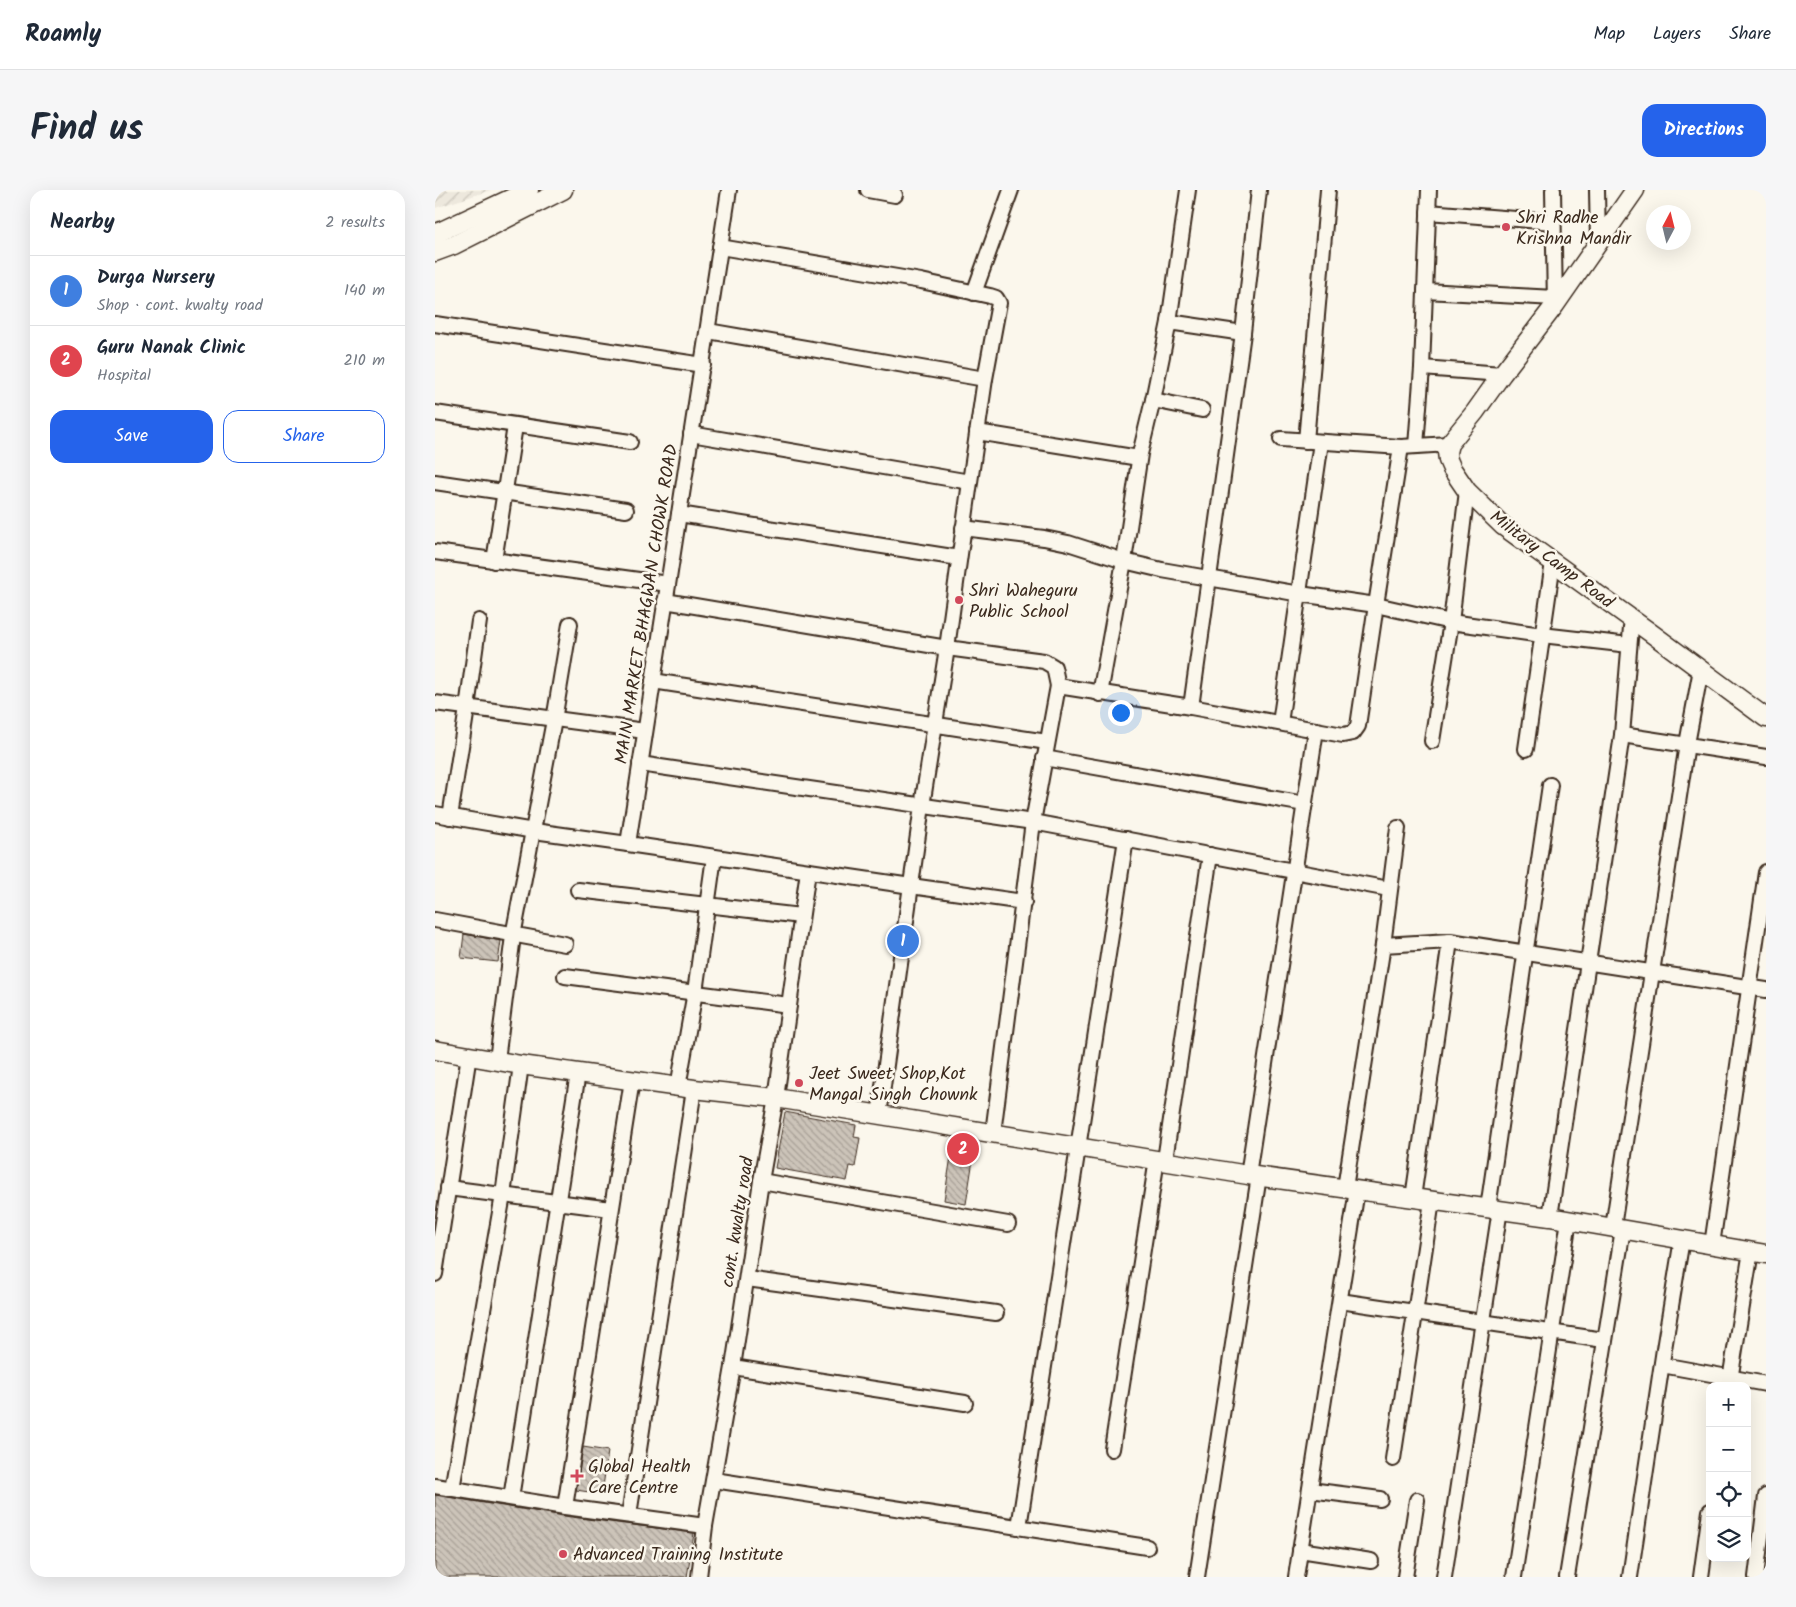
<!DOCTYPE html>
<html lang="en">
<head>
<meta charset="utf-8">
<style>
	body { margin:0; font-family:Kalam,sans-serif; background:#f6f6f7; color:#1f2937 }
	.controls { position:absolute; right:15px; bottom:15px; display:grid; overflow:hidden; border-radius:10px; box-shadow:0 5px 20px #0002 }
	.controls button { width:45px; height:45px; display:grid; place-items:center; padding:0; border:0; border-bottom:1px solid #e0e1e3; background:#fff; color:#1f2937; font:25px sans-serif }
	.compass { position:absolute; left:1211px; top:15px; width:45px; height:45px; border-radius:50%; background:#fff; box-shadow:0 5px 20px #0002; rotate:7deg }
	.you { position:absolute; left:685px; top:522px; width:18px; height:18px; margin:-12px; border:4px solid #fff; border-radius:50%; background:#1a73e8; box-shadow:0 0 0 8px #1a73e833 }
	.badge { display:grid; place-items:center; width:32px; height:32px; border-radius:50%; background:#2563eb; color:#fff; font-size:16px; font-weight:700 }
	.pin { position:absolute; translate:-50% -50%; border:2px solid #fff; box-shadow:0 1px 5px #0006 }
	.list { margin:0; padding:0; list-style:none }
	h2 { display:flex; justify-content:space-between; align-items:center; height:65px; margin:0; padding:0 20px; font-size:21px }
	h2 small { font-size:16px; font-weight:400; color:#747a83 }
	.list li { display:grid; grid-template-columns:32px 1fr auto; gap:15px; align-items:center; box-sizing:border-box; height:70px; padding:0 20px; border-top:1px solid #e0e1e3 }
	.list b { display:block; font-size:19px; white-space:nowrap }
	.list p { margin:0; font-size:16px; white-space:nowrap; color:#747a83 }
	.list em { font-size:16px; font-style:normal; color:#747a83 }
	.actions { display:flex; gap:10px; padding:15px 20px }
	.actions a { flex:1; padding:11px 0; border:1px solid #2563eb; border-radius:15px; text-align:center; font-size:18px; color:#2563eb }
	.actions .main { background:#2563eb; color:#fff }
	.icon { flex:none; width:28px; height:28px; fill:none; stroke:currentColor; stroke-width:2; stroke-linecap:round; stroke-linejoin:round }
	.map { position:relative; flex:none; width:1331px; height:1387px; overflow:hidden; border-radius:15px }
	header { display:flex; align-items:center; gap:30px; box-sizing:border-box; height:70px; padding:0 25px; background:#fff; border-bottom:1px solid #e0e1e3 }
	header strong { font-size:24px }
	nav { display:flex; gap:28px; margin-inline-start:auto; font-size:18px }
	.intro { display:flex; align-items:center; justify-content:space-between; box-sizing:border-box; height:120px; padding:0 30px }
	h1 { margin:0; font-size:35px }
	.button { padding:12px 22px; border-radius:15px; background:#2563eb; color:#fff; font-size:18px; font-weight:700 }
	main { display:flex; gap:30px; padding:0 30px }
	aside { flex:1; background:#fff; border-radius:15px; box-shadow:0 5px 20px #0002 }
	.map>svg:first-child { display:block }
</style>
</head>
<body>
<header>
<strong>Roamly</strong>
<nav><a>Map</a><a>Layers</a><a>Share</a></nav>
</header>
<div class="intro"><h1>Find us</h1><a class="button">Directions</a></div>
<main>
<aside>
<h2>Nearby<small>2 results</small></h2>
<ul class="list">
<li><span class="badge" style="background:#3f7fe0">1</span><div><b>Durga Nursery</b><p>Shop · cont. kwalty road</p></div><em>140 m</em></li>
<li><span class="badge" style="background:#e0444e">2</span><div><b>Guru Nanak Clinic</b><p>Hospital</p></div><em>210 m</em></li>
</ul>
<div class="actions"><a class="main">Save</a><a>Share</a></div>
</aside>
<div class="map">
<svg width="1331" height="1387" viewBox="0 0 1331 1387">
	<defs>
		<pattern id="industrial-furrows" width="10" height="10" patternUnits="userSpaceOnUse" patternTransform="scale(1.25)"><rect width="10" height="10" fill="#ede8dd"/><path d="M-1 1l2-2M0 10L10 0M9 11l2-2" fill="none" stroke="#ccc7bd"/></pattern>
		<pattern id="building-back-hatch" width="6" height="6" patternUnits="userSpaceOnUse" patternTransform="scale(1.25)"><rect width="6" height="6" fill="#ccc4b9"/><path d="M-1 5l2 2M0 0l6 6M5-1l2 2" fill="none" stroke="#a79f96"/></pattern>
	</defs>
	<rect width="100%" height="100%" fill="#fbf7ec"/>
	<filter id="ink" filterUnits="userSpaceOnUse"><feTurbulence type="fractalNoise" baseFrequency=".02" numOctaves="2"/><feDisplacementMap in="SourceGraphic" scale="10" xChannelSelector="R" yChannelSelector="G"/><feConvolveMatrix kernelMatrix="1 2 1 2 8 2 1 2 1" color-interpolation-filters="sRGB"/></filter>
	<g filter="url(#ink)">
		<polygon fill="url(#industrial-furrows)" points="0,0 56,0 0,18"/>
		<g fill="url(#building-back-hatch)" stroke="#3b2a1e">
			<polygon points="29,744 66,751 63,772 26,768"/>
			<polygon points="350,922 421,935 419,947 425,948 420,977 415,976 412,991 340,978"/>
			<polygon points="519,948 541,951 531,1014 509,1010"/>
			<polygon points="148,1257 173,1261 167,1304 141,1300"/>
			<polygon points="0,1305 129,1326 259,1343 252,1387 0,1387"/>
		</g>
		<g fill="none" stroke-linecap="round" stroke-linejoin="round">
			<g stroke="#3b2a1e" stroke-width="18">
				<g id="minor">
					<polyline points="294,0 193,654 476,696 589,712"/>
					<polyline points="433,0 460,5"/>
					<polyline points="1118,0 1120,115"/>
					<polyline points="1162,0 1163,54"/>
					<polyline points="993,22 1118,32"/>
					<polyline points="285,57 486,91 555,106 561,108 564,113 550,189 535,292 512,458 487,616 444,925"/>
					<polyline points="990,101 1120,108"/>
					<polyline points="539,103 576,0"/>
					<polyline points="734,132 808,143"/>
					<polyline points="0,134 268,175"/>
					<polyline points="273,141 550,189"/>
					<polyline points="987,178 1067,184"/>
					<polyline points="718,210 767,220"/>
					<polyline points="0,223 195,252"/>
					<polyline points="542,242 704,268"/>
					<polyline points="256,244 535,292"/>
					<polyline points="846,249 966,257 1014,254"/>
					<polyline points="871,251 893,0"/>
					<polyline points="981,256 987,178 994,0"/>
					<polyline points="0,292 191,320"/>
					<polyline points="244,324 524,368"/>
					<polyline points="528,338 609,348 633,353 689,371 727,380 865,404 941,415 966,257"/>
					<polyline points="0,362 233,394"/>
					<polyline points="59,371 80,236"/>
					<polyline points="230,411 512,458 609,471 619,477 623,496"/>
					<polyline points="218,491 612,552"/>
					<polyline points="665,504 689,371 705,264 718,210 734,132 753,0"/>
					<polyline points="0,513 210,541"/>
					<polyline points="756,517 808,143 824,0"/>
					<polyline points="845,533 886,252"/>
					<polyline points="1187,545 1331,567"/>
					<polyline points="997,551 1016,432 1032,301"/>
					<polyline points="1091,559 1118,372"/>
					<polyline points="609,568 870,614"/>
					<polyline points="205,574 598,632 954,699"/>
					<polyline points="0,624 99,641 193,654"/>
					<polyline points="15,627 32,518 44,431"/>
					<polyline points="143,700 366,726"/>
					<polyline points="0,730 130,754"/>
					<polyline points="948,755 1015,751 1331,800"/>
					<polyline points="130,786 354,815"/>
					<polyline points="62,870 78,746 119,530 135,434"/>
					<polyline points="243,897 260,802 279,667"/>
					<polyline points="558,943 598,632 623,496 756,517 908,545 918,543 923,536 941,415 1016,432 1107,445 1194,455"/>
					<polyline points="730,970 775,665"/>
					<polyline points="813,985 881,540"/>
					<polyline points="326,991 573,1034"/>
					<polyline points="13,998 176,1019"/>
					<polyline points="910,998 948,755 963,638"/>
					<polyline points="978,1008 1015,751"/>
					<polyline points="1053,1018 1115,595"/>
					<polyline points="1115,1027 1187,545 1196,437"/>
					<polyline points="1178,1037 1252,554 1266,479"/>
					<polyline points="1277,1055 1331,682"/>
					<polyline points="0,1084 34,865"/>
					<polyline points="312,1089 561,1123"/>
					<polyline points="905,1111 1169,1150"/>
					<polyline points="1227,1175 1331,1194"/>
					<polyline points="298,1177 530,1213"/>
					<polyline points="1294,1196 1316,1061"/>
					<polyline points="677,1259 722,969"/>
					<polyline points="958,1269 997,1011"/>
					<polyline points="279,1290 712,1357"/>
					<polyline points="0,1296 130,1317 270,1336"/>
					<polyline points="17,1299 68,1005 86,875"/>
					<polyline points="875,1300 945,1309"/>
					<polyline points="76,1308 143,883"/>
					<polyline points="130,1317 197,890"/>
					<polyline points="194,1325 259,899"/>
					<polyline points="584,1337 691,649"/>
					<polyline points="865,1360 936,1371"/>
					<polyline points="264,1387 270,1336 298,1177 326,991 341,908 373,681"/>
					<polyline points="762,1387 824,986"/>
					<polyline points="861,1387 922,1000"/>
					<polyline points="970,1387 982,1310"/>
					<polyline points="1009,1387 1065,1019"/>
					<polyline points="1079,1387 1134,1030"/>
					<polyline points="1132,1387 1188,1039"/>
					<polyline points="1195,1387 1229,1159 1247,1049"/>
					<polyline points="1266,1387 1275,1321"/>
					<polyline points="1321,1387 1331,1306"/>
				</g>
			</g>
			<g stroke="#3b2a1e" stroke-width="21">
				<g id="tertiary">
					<polyline points="1200,0 1120,115 1067,184 1040,222 1014,254 1012,262 1013,270 1017,279 1032,301 1068,336 1216,443 1331,528"/>
					<polyline points="0,44 94,0"/>
					<polyline points="0,62 19,55 128,0"/>
					<polyline points="0,860 86,875 259,899 341,908 813,985 1115,1027 1331,1064"/>
				</g>
			</g>
			<use href="#minor" stroke="#fbf7ec" stroke-width="14"/>
			<use href="#tertiary" stroke="#fbf7ec" stroke-width="18"/>
		</g>
	</g>
	<g fill="#d1495b" stroke="#fbf7ec" stroke-width="2">
		<circle cx="1071" cy="37" r="5"/>
		<circle cx="524" cy="410" r="5"/>
		<circle cx="364" cy="893" r="5"/>
		<path d="M139.5 1278.5h5v5h5v5h-5v5h-5v-5h-5v-5h5z"/>
		<circle cx="128" cy="1364" r="5"/>
	</g>
	<g text-anchor="middle" stroke-width="5" stroke-linejoin="round" paint-order="stroke">
		<g font-size="18" fill="#3b2a1e" stroke="#fbf7ec" text-anchor="start">
			<text x="1081" y="33">Shri Radhe<tspan x="1081" dy="21">Krishna Mandir</tspan></text>
			<text x="534" y="406">Shri Waheguru<tspan x="534" dy="21">Public School</tspan></text>
			<text x="374" y="889">Jeet Sweet Shop,Kot<tspan x="374" dy="21">Mangal Singh Chownk</tspan></text>
			<text x="153" y="1282">Global Health<tspan x="153" dy="21">Care Centre</tspan></text>
			<text x="138" y="1370">Advanced Training Institute</text>
		</g>
		<g font-size="18" fill="#3b2a1e" stroke="#fbf7ec">
			<text transform="translate(1117 369) rotate(37)" y="6">Military Camp Road</text>
			<text transform="translate(211 414) rotate(-81)" y="6">MAIN MARKET BHAGWAN CHOWK ROAD</text>
			<text transform="translate(302 1032) rotate(-81)" y="6">cont. kwalty road</text>
		</g>
	</g>
</svg>
<div class="controls">
<button>+</button>
<button>−</button>
<button><svg class="icon" aria-label="locate" viewBox="0 0 24 24"><circle cx="12" cy="12" r="6"/><path d="M12 2v4M12 18v4M2 12h4M18 12h4"/></svg></button>
<button><svg class="icon" aria-label="layers" viewBox="0 0 24 24"><path d="M12 4l9 5-9 5-9-5zM3 14l9 5 9-5"/></svg></button>
</div>
<svg class="compass" viewBox="-18 -18 36 36"><path d="M0-13l5 13h-10z" fill="#e53935"/><path d="M0 13l5-13h-10z" fill="#747a83"/></svg>
<div class="you"></div>
<div class="pin badge" style="left:468px;top:751px;background:#3f7fe0">1</div>
<div class="pin badge" style="left:528px;top:959px;background:#e0444e">2</div>
</div>
</main>
</body>
</html>
